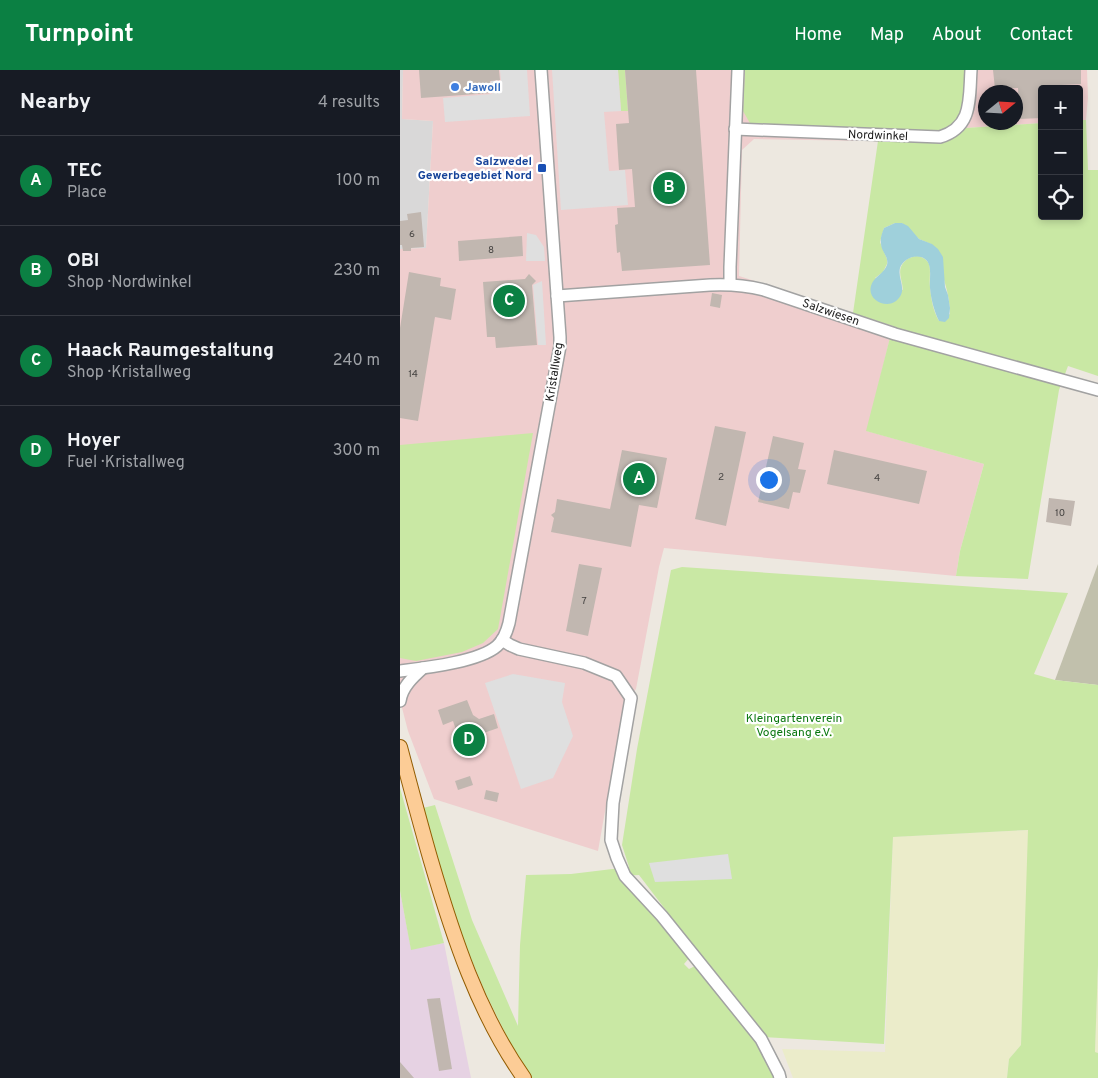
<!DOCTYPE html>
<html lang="en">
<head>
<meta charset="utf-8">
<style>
	body { margin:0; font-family:Overpass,sans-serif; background:#242831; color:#f1f3f6 }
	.controls { position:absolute; right:15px; top:15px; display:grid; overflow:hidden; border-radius:5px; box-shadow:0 2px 8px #0003 }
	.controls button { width:45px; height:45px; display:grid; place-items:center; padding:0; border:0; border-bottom:1px solid #363941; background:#171b24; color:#f1f3f6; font:25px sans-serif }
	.compass { position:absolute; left:578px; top:15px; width:45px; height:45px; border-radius:50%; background:#171b24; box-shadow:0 2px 8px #0003; rotate:72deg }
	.you { position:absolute; left:368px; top:409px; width:18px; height:18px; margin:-12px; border:4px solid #fff; border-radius:50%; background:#1a73e8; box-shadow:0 0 0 8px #1a73e833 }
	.badge { display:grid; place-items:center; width:32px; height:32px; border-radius:50%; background:#0b8043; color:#fff; font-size:16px; font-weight:700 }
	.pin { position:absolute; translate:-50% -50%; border:2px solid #fff; box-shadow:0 1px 5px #0006 }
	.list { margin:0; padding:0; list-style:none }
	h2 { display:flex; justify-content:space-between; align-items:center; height:65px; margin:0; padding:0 20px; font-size:21px }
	h2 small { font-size:16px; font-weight:400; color:#9ea1a6 }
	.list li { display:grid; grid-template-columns:32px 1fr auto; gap:15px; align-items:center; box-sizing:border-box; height:90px; padding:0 20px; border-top:1px solid #363941 }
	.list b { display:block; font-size:19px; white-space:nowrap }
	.list p { margin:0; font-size:16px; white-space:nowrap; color:#9ea1a6 }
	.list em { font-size:16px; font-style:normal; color:#9ea1a6 }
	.icon { flex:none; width:28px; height:28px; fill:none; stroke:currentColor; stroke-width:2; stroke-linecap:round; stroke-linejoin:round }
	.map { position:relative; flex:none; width:698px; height:1008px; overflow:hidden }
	header { display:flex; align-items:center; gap:30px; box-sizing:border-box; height:70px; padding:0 25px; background:#0b8043; color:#fff }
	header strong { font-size:24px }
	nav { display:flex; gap:28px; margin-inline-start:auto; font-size:18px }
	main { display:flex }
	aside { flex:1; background:#171b24 }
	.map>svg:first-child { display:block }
</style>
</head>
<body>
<header>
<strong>Turnpoint</strong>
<nav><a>Home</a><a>Map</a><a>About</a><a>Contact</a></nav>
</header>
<main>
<aside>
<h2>Nearby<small>4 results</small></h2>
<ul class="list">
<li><span class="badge">A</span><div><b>TEC</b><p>Place</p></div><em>100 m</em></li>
<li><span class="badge">B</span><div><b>OBI</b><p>Shop · Nordwinkel</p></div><em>230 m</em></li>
<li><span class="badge">C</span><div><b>Haack Raumgestaltung</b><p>Shop · Kristallweg</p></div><em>240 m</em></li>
<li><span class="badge">D</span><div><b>Hoyer</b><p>Fuel · Kristallweg</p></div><em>300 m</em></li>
</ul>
</aside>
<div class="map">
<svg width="698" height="1008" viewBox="0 0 698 1008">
	<rect width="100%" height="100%" fill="#ede8e0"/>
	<polygon fill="#d9d8d8" points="0,0 3,0 2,49 33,51 26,178 0,179"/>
	<path fill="#efcece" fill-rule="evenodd" d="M3,0H687L688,28L686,50H679V19H642V53L566,58L554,68L532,72L354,69L342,80L339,206L493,256L467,361L584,394L560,481L556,506L264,478L259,497L236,619L224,634L198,781L34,729L8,661L0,630V179L26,178L33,51L2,49ZM586,22H616V52H586Z"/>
	<polygon fill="#e6d2e3" points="0,821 11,879 44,873 71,1008 0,1008"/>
	<polygon fill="#c1c0ac" points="698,494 698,615 655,610"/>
	<g fill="#ebecca">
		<polygon points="629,760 621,975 609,989 607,1008 393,1008 382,979 485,982 493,767"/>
		<polygon points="698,895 698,983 695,982"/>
	</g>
	<g fill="#c9e8a4" fill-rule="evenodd">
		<polygon points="218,0 225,0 228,41 221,41"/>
		<polygon points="345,0 568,0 563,43 551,59 530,65 351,55 343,41"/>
		<path d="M679,50H686L688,100H698V306L668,296L659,320L628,509L556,506L560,481L584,394L466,361L493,256L453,243L478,71L532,72L553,68L566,58L642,53V146H679ZM495,153H502L519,169L531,174C539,196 550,220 550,244L539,251C533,241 531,228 530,217C529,209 531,201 529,194C527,189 521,186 516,186C512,187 508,188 505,191C496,200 502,208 503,220L475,208L483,202L487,194V189L480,172L484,158Z"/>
		<polygon points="133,363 98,559 83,573 62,582 16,591 0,588 0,375"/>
		<polygon points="282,497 668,523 634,604 655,610 698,615 698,895 695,982 698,983 698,1008 607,1008 609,989 621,975 628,760 493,767 484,974 363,967 239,805 218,806 224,810 255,844 290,887 284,894 289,899 295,896 364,983 375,1008 132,1008 116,985 86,924 57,855 23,738 35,735 72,850 118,956 120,875 126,805 171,804 229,797 222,775 237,679 271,500"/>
		<polygon points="0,718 44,873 11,880 0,821"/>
	</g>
	<g fill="#dfdfdf">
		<polygon points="100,0 127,0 130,46 45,52 43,28 92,24 91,11 101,11"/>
		<polygon points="152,0 218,0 221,41 204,42 209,101 225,100 228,135 161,140"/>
		<polygon points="127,163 136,165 144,177 145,191 126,191"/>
		<polygon points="142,211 146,275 138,275 133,215"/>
		<polygon points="113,604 165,613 162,632 173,666 153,708 121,719 85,613"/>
		<polygon points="328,784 332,809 255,812 249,793"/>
	</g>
	<path fill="#9fd0db" d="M495,153H502L508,156L519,169L532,174L538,179L543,187L545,217L548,225L550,238L549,248L545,252L539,251C534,241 531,229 530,218C529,209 533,195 525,189C516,183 503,189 500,198C497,210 509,220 496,231C486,239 467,230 471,216C473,207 484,204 487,195C489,186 481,182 481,173C480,169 482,163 484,158Z"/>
	<g fill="#c1b7b0">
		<polygon points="19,0 99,0 100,10 90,11 91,23 21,28"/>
		<polygon points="225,0 296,0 310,195 222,201 220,182 217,183 215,155 218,154 217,138 235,137 232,99 219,100 216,54 229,53"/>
		<polygon points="593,0 681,0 681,14 642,16 642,48 619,49 618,18 595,19"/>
		<polygon points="21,142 24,177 11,178 11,181 3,181 2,175 0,175 0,151 8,150 7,144"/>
		<polygon points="122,166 123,186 59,191 58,171"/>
		<polygon points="9,202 41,208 40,216 56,219 51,250 35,247 18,351 0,348 0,258"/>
		<polygon points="129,204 136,211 132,215 137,275 96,278 95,267 87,267 83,212 125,209"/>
		<polygon points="312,223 322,225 320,238 310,236"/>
		<polygon points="315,356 346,362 326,456 295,449"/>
		<polygon points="373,366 404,373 398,399 406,400 400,423 393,422 389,439 358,432"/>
		<polygon points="222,380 267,388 257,438 239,435 231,477 151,462 154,448 151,445 155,442 157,429 210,439"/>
		<polygon points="434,380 527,401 519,434 427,414"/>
		<polygon points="649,428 675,431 671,456 646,452"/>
		<polygon points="179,494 202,498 188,566 166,561"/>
		<polygon points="67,630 73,645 79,649 94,644 98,658 78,665 82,674 63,681 53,651 43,655 38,640"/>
		<polygon points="70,706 73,715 58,720 55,711"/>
		<polygon points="86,720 99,723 97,732 84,729"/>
		<polygon points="40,928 52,999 39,1001 27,929"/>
		<polygon points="0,992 14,1008 0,1008"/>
	</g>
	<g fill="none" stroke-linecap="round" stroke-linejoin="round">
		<g stroke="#a2a2a2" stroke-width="14">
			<g id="minor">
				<path d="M335,59L540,67C573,57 569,29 571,0"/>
				<polyline points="330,214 330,197 338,0"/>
				<path d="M157,226L310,215C330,214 344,215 364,220L495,264L698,320"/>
				<polyline points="102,570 110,575 119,579 184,593 216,606 231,628 213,733 211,770 217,788 225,806 262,846 361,969 379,1004 380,1008"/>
				<path d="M0,601C24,598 79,592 97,576C104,570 107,561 109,553L160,276V267L141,0"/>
				<path d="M0,631C2,617 13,607 23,598"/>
			</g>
		</g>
		<g stroke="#925c00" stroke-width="16">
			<path id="major" d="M0,677C10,715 20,753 31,791C53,866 78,943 124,1008"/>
		</g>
		<use href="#minor" stroke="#fff" stroke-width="11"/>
		<use href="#major" stroke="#fccc96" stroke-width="14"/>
	</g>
	<circle fill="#3f7fe0" stroke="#fff" stroke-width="2" cx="55" cy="17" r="5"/>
	<rect fill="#1a4fb4" stroke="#fff" stroke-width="2" x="137" y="93" width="10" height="10" rx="2.5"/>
	<g text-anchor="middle" stroke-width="4.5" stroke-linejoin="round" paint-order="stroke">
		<g font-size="10" fill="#444240">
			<text x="12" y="167">6</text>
			<text x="91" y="183">8</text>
			<text x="13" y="307">14</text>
			<text x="321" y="410">2</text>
			<text x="477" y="411">4</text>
			<text x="660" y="446">10</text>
			<text x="184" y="534">7</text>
		</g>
		<g font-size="12" font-weight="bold" fill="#366cbe" stroke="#fff" text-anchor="start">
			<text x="65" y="21">Jawoll</text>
		</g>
		<g font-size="12" fill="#1b1b1b" stroke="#fff">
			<text transform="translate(478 65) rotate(2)" y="4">Nordwinkel</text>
			<text transform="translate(431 242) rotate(19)" y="4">Salzwiesen</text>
			<text transform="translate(154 302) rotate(-81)" y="4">Kristallweg</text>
		</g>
		<g font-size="12" font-weight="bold" fill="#164399" stroke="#fff" text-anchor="end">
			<text x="132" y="95">Salzwedel<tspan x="132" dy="14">Gewerbegebiet Nord</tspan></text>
		</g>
		<g font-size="12" fill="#0a770f" stroke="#fff">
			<text x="394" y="652">Kleingartenverein<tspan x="394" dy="14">Vogelsang e.V.</tspan></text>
		</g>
	</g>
</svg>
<div class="controls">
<button>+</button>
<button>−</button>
<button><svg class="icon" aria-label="locate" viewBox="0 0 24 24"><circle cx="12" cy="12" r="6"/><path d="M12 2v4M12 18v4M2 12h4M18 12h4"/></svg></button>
</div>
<svg class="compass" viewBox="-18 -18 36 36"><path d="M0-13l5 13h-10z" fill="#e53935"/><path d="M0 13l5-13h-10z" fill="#9ea1a6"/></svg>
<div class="you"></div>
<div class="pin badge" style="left:239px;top:409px">A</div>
<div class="pin badge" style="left:269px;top:118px">B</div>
<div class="pin badge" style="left:109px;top:231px">C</div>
<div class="pin badge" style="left:69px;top:670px">D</div>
</div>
</main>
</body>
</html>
